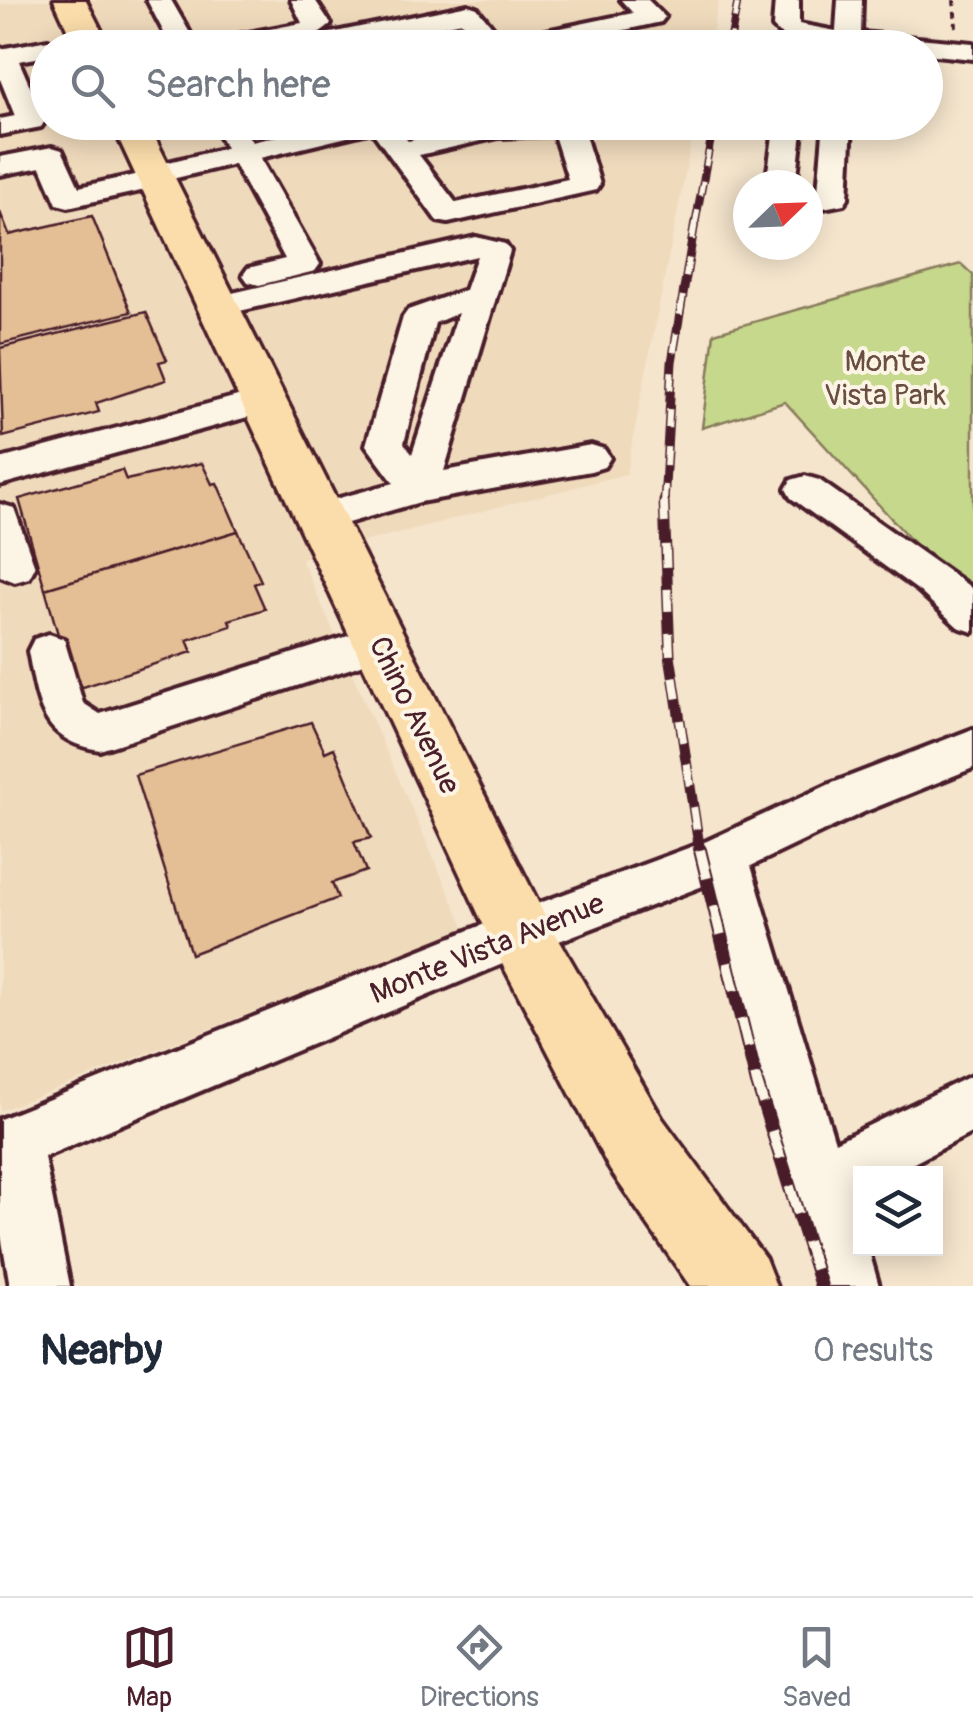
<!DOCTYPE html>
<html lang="en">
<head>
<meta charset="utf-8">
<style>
	body { margin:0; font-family:Pangolin,sans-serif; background:#f6f6f7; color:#1f2937 }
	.controls { position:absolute; right:30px; bottom:30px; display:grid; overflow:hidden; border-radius:0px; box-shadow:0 5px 25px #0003 }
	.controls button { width:90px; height:90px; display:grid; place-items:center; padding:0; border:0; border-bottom:2px solid #e0e1e3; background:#fff; color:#1f2937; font:50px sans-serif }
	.compass { position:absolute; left:733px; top:170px; width:90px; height:90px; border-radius:50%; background:#fff; box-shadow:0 5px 25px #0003; rotate:67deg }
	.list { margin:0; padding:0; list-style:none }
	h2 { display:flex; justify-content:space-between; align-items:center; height:130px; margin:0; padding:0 40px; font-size:42px }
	h2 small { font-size:32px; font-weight:400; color:#747a83 }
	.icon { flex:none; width:55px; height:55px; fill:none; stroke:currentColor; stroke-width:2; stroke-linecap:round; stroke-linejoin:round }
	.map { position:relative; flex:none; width:973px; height:1286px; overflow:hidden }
	.search { position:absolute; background:#fff; box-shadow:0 5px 25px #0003; left:30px; right:30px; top:30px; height:110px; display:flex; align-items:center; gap:25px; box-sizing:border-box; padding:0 35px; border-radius:55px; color:#747a83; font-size:38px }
	.sheet { height:310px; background:#fff }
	nav { display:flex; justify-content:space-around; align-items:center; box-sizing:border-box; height:140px; border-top:2px solid #e0e1e3; background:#fff; font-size:28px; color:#747a83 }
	nav a { display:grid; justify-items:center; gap:5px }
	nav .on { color:#4a1f2b }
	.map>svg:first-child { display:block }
</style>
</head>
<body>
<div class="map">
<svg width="973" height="1286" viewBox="0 0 973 1286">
	<rect width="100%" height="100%" fill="#f5e5cd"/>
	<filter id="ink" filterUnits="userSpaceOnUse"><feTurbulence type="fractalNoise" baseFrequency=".01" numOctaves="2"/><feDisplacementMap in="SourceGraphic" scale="20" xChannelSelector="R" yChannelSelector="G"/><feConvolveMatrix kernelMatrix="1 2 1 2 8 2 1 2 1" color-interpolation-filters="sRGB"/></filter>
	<g filter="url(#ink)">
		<polygon fill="#f0dabc" points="31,0 719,0 709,47 48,48 48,122 695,123 626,474 301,558 465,929 0,1111 0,5"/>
		<polygon fill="#c6d88c" stroke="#887c5c" stroke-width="2.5" points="961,264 973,275 973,608 785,402 702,428 714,333"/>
		<g fill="#e4bf95" stroke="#4a1f2b" stroke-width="2.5">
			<polygon points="0,212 9,235 92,216 131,312 0,344"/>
			<polygon points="146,312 167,360 159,362 166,380 96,403 99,412 3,437 0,348"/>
			<polygon points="202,463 212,484 217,483 238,531 45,589 19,499 122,470 126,480"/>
			<polygon points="238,531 261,581 254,584 265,609 229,620 231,626 187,640 192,652 74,690 45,589"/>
			<polygon points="311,722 325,752 334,748 371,838 354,842 366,871 332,883 338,898 191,954 135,775"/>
		</g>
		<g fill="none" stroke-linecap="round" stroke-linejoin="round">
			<g stroke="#4a1f2b" stroke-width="8">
				<g id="minor">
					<path d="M147,0H171L198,47L210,40L302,23L291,0H315L331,24C306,54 209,48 172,48Z"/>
					<polygon points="621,0 648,0 665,17 661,22 543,48 482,48 462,22 339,48 313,48 316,36 468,5 477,8 503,40 633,13"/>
					<path d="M775,0H799V24L836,31L838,0H862L861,33L973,43V59L926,54V48C889,48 796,57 773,27Z"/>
					<polygon points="48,40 61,48 48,48 48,56 19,61 45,121 41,127 0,135 0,119 15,116 0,79 0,49"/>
					<path d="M212,122H240L252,142L338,122H390L388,125L395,127L408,141L489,122H581L600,184L596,190L448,223L437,221L372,131L260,158L320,264L315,271L259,285L248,282L243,275L248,268L285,259L234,164L172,179L168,185L68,207L57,204L41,167L0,175V157L52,147L62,150L79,187L139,174L144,168L226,148ZM554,135L568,179L456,203L419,155L498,137Z"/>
					<polygon points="775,122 803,122 796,185 766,185"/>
					<polygon points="824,122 852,122 848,198 844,204 808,211 808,193 818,191"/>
					<path d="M476,237L505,244L510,251L444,471L591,445L604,449L610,458L604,467L591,471L420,502L320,531L306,527L300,517L306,507L394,483L366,445L403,317L408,310L465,290L477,256L218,316L206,313L201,306L206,299ZM458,313L412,454L404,443L435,323Z"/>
					<polygon points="264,389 277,393 282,401 277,409 0,485 0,459"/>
					<polygon points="805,476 819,480 969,586 973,590 973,632 958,627 919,591 791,498 786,489 791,480"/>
					<polygon points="0,504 14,508 35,567 29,578 15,582 0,576"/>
					<path d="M380,626L395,630L401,642L395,654L100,750C40,741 38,703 28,651L34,639L49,634L64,639L83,703L100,714Z"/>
					<polygon points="973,729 973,768 864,812 751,866 835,1142 973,1075 973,1132 893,1174 860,1174 860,1190 851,1195 860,1225 860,1248 868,1248 879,1286 819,1286 708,884 538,949 44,1157 70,1286 10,1286 0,1229 0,1119 502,917 707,841 830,784"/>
				</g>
			</g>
			<g stroke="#4a1f2b" stroke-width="7">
				<g id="major">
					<polygon points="54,0 86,0 110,48 76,48"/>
					<polygon points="111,122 147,122 543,912 662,1118 765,1258 776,1286 690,1286 610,1170 497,954"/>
				</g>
			</g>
			<polyline stroke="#4a1f2b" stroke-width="4" stroke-dasharray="6 5" stroke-linecap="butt" points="954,0 956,27"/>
			<use href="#minor" fill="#fcf5e5" fill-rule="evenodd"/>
			<use href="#major" fill="#fbddab" fill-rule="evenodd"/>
			<g stroke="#4a1f2b" stroke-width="8">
				<g id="rail-far3">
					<polyline points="729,48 738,0"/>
					<polyline points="695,225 714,122"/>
				</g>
			</g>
			<g stroke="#4a1f2b" stroke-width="9">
				<polyline id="rail-far2" points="664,504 672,362 695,222"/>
			</g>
			<g stroke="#4a1f2b" stroke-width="11">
				<polyline id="rail-far1" points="664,501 670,655 700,852"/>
			</g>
			<g stroke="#4a1f2b" stroke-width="14">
				<polyline id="rail" points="700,850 757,1083 821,1286"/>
			</g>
			<use href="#rail-far3" stroke="#fcf5e5" stroke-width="5" stroke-dasharray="15" stroke-linecap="butt"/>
			<use href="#rail-far2" stroke="#fcf5e5" stroke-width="6" stroke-dasharray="19" stroke-linecap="butt"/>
			<use href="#rail-far1" stroke="#fcf5e5" stroke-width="8" stroke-dasharray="22" stroke-linecap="butt"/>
			<use href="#rail" stroke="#fcf5e5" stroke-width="10" stroke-dasharray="29" stroke-linecap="butt"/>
		</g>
	</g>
	<g text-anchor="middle" stroke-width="8" stroke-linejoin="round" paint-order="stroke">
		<g font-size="30" fill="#694d43" stroke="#fcf5e5">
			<text x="885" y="371">Monte<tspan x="885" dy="34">Vista Park</tspan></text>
		</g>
		<g font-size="30" fill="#4a1f2b" stroke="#fcf5e5">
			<text transform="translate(415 715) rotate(64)" y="10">Chino Avenue</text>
			<text transform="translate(487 948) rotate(-22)" y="10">Monte Vista Avenue</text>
		</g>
	</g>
</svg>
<div class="controls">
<button><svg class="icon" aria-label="layers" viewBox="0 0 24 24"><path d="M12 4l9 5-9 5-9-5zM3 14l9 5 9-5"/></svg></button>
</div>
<svg class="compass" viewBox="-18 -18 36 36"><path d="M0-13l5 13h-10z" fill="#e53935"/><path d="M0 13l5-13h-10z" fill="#747a83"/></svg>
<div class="search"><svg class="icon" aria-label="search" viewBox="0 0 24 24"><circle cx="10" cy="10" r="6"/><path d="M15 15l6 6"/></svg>Search here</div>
</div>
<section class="sheet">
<h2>Nearby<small>0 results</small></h2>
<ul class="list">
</ul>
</section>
<nav>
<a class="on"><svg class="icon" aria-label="map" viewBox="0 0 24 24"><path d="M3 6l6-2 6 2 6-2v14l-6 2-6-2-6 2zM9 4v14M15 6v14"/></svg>Map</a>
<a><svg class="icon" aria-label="directions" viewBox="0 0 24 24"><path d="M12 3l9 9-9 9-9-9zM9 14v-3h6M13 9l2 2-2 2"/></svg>Directions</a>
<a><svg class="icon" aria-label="saved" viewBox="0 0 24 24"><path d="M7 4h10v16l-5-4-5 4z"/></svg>Saved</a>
</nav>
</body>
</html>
